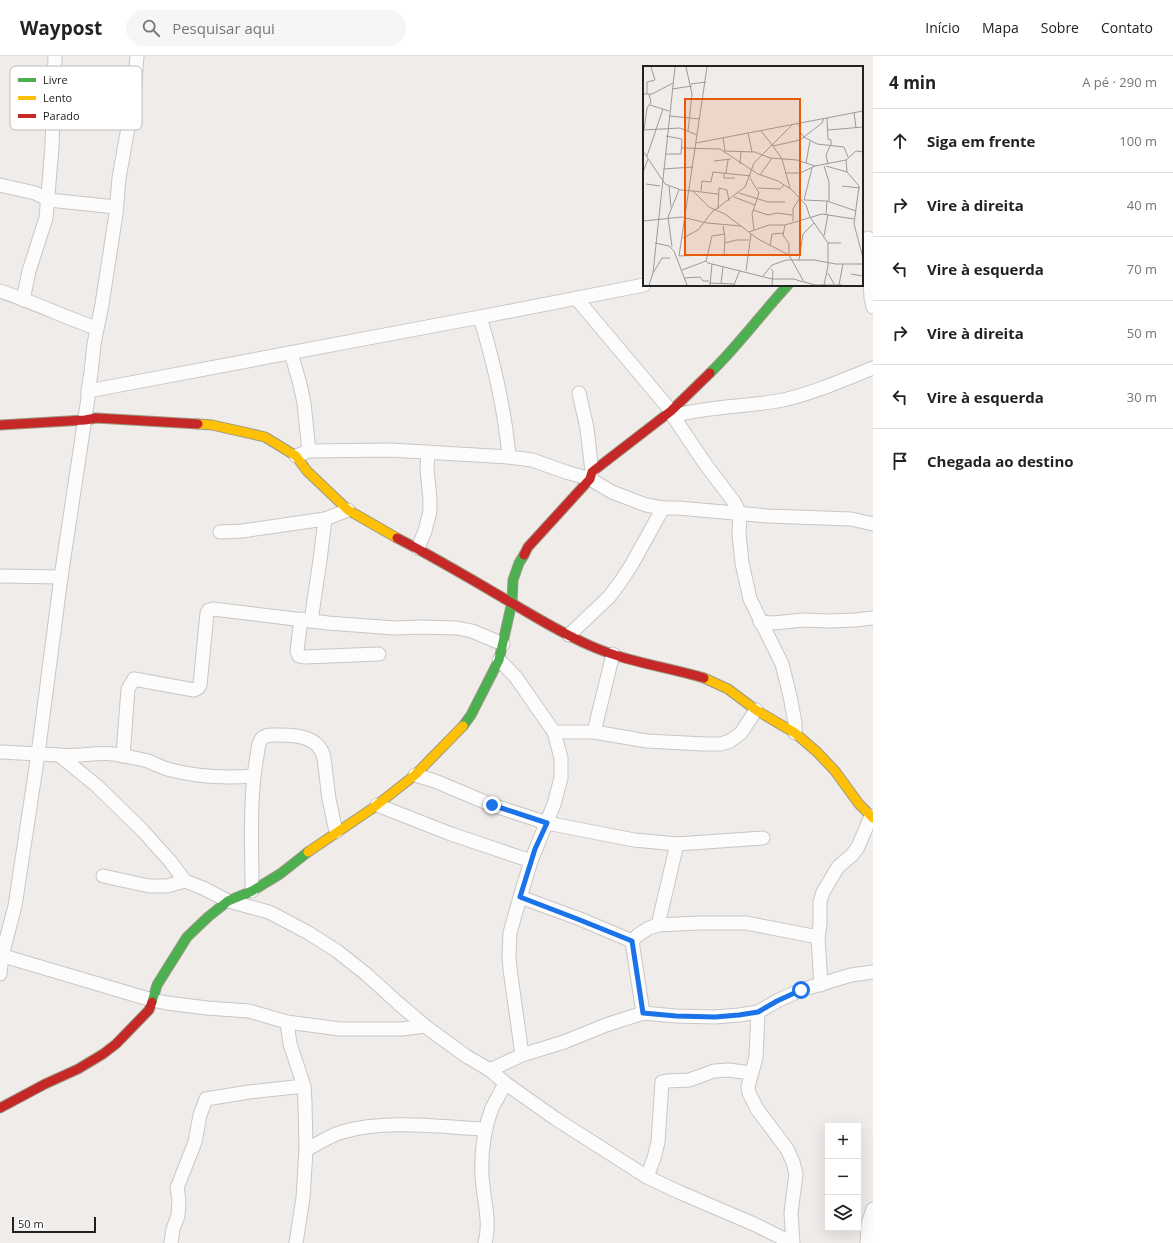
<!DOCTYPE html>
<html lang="pt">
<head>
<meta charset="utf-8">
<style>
	body { margin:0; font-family:"Open Sans",sans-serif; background:#f6f6f6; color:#222 }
	.controls { position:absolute; right:12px; bottom:12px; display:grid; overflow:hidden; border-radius:0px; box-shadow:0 4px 16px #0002 }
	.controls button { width:36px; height:36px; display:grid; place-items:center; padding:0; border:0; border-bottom:1px solid #e0e0e0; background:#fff; color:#222; font:20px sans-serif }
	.scale { position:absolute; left:12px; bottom:10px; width:84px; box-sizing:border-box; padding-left:4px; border:2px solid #212121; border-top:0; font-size:11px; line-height:14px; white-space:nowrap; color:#212121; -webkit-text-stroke:3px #fff; paint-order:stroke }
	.stop { position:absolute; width:12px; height:12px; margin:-9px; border:3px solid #1a73e8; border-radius:50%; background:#fff }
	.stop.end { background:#1a73e8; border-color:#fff; box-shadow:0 1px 4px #0008 }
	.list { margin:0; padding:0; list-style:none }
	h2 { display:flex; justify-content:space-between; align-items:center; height:52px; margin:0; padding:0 16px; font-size:17px }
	h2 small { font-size:13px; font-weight:400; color:#767676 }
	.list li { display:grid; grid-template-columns:26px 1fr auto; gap:12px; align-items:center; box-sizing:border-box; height:64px; padding:0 16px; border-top:1px solid #e0e0e0 }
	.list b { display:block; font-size:15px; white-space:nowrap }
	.list em { font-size:13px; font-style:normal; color:#767676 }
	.icon { flex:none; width:22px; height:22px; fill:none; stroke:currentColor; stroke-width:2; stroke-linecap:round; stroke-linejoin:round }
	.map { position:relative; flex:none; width:873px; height:1187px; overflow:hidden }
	header { display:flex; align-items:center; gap:24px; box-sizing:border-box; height:56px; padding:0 20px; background:#fff; border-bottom:1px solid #e0e0e0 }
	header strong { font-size:19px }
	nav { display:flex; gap:22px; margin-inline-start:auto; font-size:14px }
	.search { width:280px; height:36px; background:#f6f6f6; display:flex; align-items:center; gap:10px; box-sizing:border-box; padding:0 14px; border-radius:22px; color:#767676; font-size:15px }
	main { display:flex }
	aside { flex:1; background:#fff }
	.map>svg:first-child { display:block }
</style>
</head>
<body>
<header>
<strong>Waypost</strong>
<div class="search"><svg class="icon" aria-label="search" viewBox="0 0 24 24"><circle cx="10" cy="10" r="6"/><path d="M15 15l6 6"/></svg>Pesquisar aqui</div>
<nav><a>Início</a><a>Mapa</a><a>Sobre</a><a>Contato</a></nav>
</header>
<main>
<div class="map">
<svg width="873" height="1187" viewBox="0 0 873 1187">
	<rect width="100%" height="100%" fill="#efecea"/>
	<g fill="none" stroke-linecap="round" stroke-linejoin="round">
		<g stroke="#c8c7c6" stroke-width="15">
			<g id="street">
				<polyline points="0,129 35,137 49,144 116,151"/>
				<polyline points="868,182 871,242 873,251"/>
				<path d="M0,235C33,246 64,261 96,272"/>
				<path d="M576,242L671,355L673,360C709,350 747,351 783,344C814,337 843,324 873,312"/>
				<polyline points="23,244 29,215 46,162 52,91 55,0"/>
				<path d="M480,261C494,307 505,354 509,401"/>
				<polyline points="291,297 300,328 304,347 309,395"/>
				<polyline points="88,335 480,261 644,229"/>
				<polyline points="579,337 587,372 592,416"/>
				<polyline points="673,360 706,409 734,446 740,457 739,478 742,507 750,543 782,608 790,640 795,667 795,677"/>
				<polyline points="296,400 309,395 390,394 509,401 532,404 566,416 590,423 612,436 646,449 663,452 678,452 768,460 851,463 873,468"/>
				<polyline points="220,476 242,475 325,463 348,454"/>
				<polyline points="418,492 425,475 430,455 430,444 427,413 428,396"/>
				<polyline points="0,520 61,521"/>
				<polyline points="301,563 297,595 299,600 304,601 379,598"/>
				<polyline points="311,565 320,504 325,463"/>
				<polyline points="760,566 774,567 803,564 830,565 855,564 873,562"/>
				<polyline points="569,579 609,541 621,525 632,508 663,452"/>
				<polyline points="499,604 515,620 554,676 561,702 561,722 554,748 531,805 520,841 510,877 509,900 510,913 522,999"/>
				<polyline points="554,676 594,676 647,685 704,688 721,688 730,685 741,677 756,654"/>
				<polyline points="594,676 613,598"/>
				<polyline points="0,696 59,699 97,730 143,775 170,805 185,825 203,832 228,845 269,856 307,876 337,895 366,918 398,947 425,970 466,1000 490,1014 505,1027 556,1063 647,1121 679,1136 756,1169 792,1187"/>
				<path d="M59,699C77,701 96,696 114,698C125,700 137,702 148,705C155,708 163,712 171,714C198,721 226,722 253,720"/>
				<polyline points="123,700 128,633 134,623 194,634 198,632 200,629 207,557 209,554 213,553 328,567 394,572 422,571 457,572 472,575 503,588"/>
				<polyline points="415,719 435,725 492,749 547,767 634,784 677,788 763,782"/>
				<polyline points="377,749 451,778 531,805"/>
				<polyline points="103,820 149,830 167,830 185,825"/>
				<path d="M252,835C252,789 249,744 257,700C258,694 258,687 262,682C267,678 274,679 280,679C297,679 320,681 324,702L329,743L336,776"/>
				<polyline points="520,841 580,863 632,885"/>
				<polyline points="658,869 677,788"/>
				<polyline points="632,885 638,879 649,872 658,869 699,867 746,867 818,881"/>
				<polyline points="632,885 643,957"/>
				<polyline points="0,899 152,944 167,947 207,952 249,955 287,966 340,973 402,973 425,970"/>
				<polyline points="0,918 2,899 15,850 38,698 61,521 88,342 88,335 91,317 94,288 102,248 116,158 119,122 134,38 137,0"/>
				<polyline points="821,929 818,881 820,868 820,846 823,836 838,811 852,799 858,791 871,760"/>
				<polyline points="758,956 756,1001 748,1031 749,1037 757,1053 787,1093 793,1106 796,1118 791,1157 793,1187"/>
				<polyline points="287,966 290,988 304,1030 305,1047 306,1094 303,1142 296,1187"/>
				<polyline points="490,1014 522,999 564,986 606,969 643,957 676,960 715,961 739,959 758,956 777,945 801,934 851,919 873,916"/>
				<path d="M306,1094C317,1088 329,1080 342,1076C386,1063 440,1071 486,1073"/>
				<polyline points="647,1121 654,1102 658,1086 662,1026 667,1025 689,1024 714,1015 728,1014 752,1017"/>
				<polyline points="171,1187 173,1173 178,1160 179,1144 177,1132 195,1086 200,1059 206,1043 249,1036 304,1030"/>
				<path d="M485,1187C491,1165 483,1142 482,1119C481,1097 484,1073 492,1052C496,1044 501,1036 505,1027"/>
				<polyline points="867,1187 868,1168 873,1153"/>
			</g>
		</g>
		<g stroke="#9b9880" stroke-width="11">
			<g id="fast">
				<path d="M710,317C738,290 761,258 788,229"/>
				<polyline points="463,670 471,659 499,604 512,546 513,524 519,507 524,499"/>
				<polyline points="152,946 157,929 187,881 208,861 228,845 252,835 280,818 308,796"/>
			</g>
		</g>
		<g stroke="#9b9880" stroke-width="11">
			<g id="slow">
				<polyline points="198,368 212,369 265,381 296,400 307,415 348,454 397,482"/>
				<polyline points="704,622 728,633 756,654 795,677 817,696 835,715 859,748 873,762"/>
				<polyline points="308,796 373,752 415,719 463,670"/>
			</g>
		</g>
		<g stroke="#9b9880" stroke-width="11">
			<g id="jam">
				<polyline points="0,369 85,364 96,362 198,368"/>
				<path d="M397,482C432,500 466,520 500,540C530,558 559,576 591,590C627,606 667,611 704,622"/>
				<polyline points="524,499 528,491 590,423 592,416 671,355 710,317"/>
				<polyline points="0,1052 45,1028 78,1013 103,998 116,988 149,954 152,946"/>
			</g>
		</g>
		<use href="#street" stroke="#fdfcfc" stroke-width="13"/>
		<use href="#fast" stroke="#4caf50" stroke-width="9"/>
		<use href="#slow" stroke="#ffc107" stroke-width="9"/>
		<use href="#jam" stroke="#c62828" stroke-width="9"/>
	</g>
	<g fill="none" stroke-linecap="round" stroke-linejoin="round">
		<polyline stroke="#1a73e8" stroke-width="5" points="492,749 547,767 535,793 520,841 580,864 632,885 643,957 676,960 715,961 739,959 758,956 777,945 801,934"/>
	</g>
	<g transform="translate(643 10)">
		<rect width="220" height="220" fill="#efecea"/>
		<path fill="none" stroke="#9d9b9a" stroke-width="1" d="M43,1L49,28L45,65M48,18L63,16M29,23L49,20M0,28H9L30,17M4,28V16L12,14L8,1M7,39L26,45M211,46L213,62M26,50L57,53M184,52L185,73L188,74V80M156,57L157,66L161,71L174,78L201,81L205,91M0,64L37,62L54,69M1,64L4,42L8,36L6,28M185,64L220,61M118,65L130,80M105,67L109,86M80,72L82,85M53,77L220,45M130,80L157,74L179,57L181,52M130,80L139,93L147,122M39,82L77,83L115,108L135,115L149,124L163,139L167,151L185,177V200L181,219M0,85L22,118L38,124L50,125L66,141L82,148L115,173L146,189L161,216L172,219M81,85L112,86L127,92L154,94L172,100M22,88H38L39,73L23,70M4,90L20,43M203,94L204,106M71,95L88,93M163,97L167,75M97,98L98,85M185,98L183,89L187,80M181,100L186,116V135M183,100L204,106L216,120L211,158L220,192M20,103L50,101M0,106L5,93M81,107V112H92M83,107L85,94M142,107H157L172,100L203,94L213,85L220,86M117,109L129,92M107,112L116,127L109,148L111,164M3,118L17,120M26,120L28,141M199,120L217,122M115,122L137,123L141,119M50,125L75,128M58,125L59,115L68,116L70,106L108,110M96,127L125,136H142M91,131L112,139M161,134L184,135L213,145M161,134L169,102M75,143L76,122L84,124L86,135M110,144L125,149L134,147L149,149M183,148L184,135M0,155L39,151L64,157L98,160M150,155V143L156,133M142,159L140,169L146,178V189M80,160L82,171L81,190M106,166L126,159H142L179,148L211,153M82,168L69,170L63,195L65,197L129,213H151L160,216M181,170L185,148M40,172L55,164L69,146L102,121L111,97L149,59M12,177L26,180L31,185L44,219M82,177L93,174H106M185,177H198M127,180L129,168L141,167M29,181L25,151L36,124M36,190L64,1M36,190L64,189M156,194L160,168L171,157M128,203L130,205L129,219M39,204L63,195M103,205L108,168M10,207L19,192H27M185,207L191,218M208,208L220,210M119,211L129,199L143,194H171L193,198H220M41,212L57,211L60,215H66M66,217L92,218M78,217L80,201M6,219L10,207L32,1M67,219L69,198M91,219L97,204M171,219H199M196,219L200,198"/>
		<path fill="#e8590c" fill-opacity="0.15" stroke="#e8590c" stroke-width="2" d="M42,33H157V189H42Z"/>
		<rect width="220" height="220" fill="none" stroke="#212121" stroke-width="2"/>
	</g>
	<rect x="10" y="10" width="132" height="64" rx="6" fill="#fff" stroke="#bcbcbc" stroke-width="1"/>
	<rect x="18" y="22" width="18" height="4" fill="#4caf50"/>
	<rect x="18" y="40" width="18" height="4" fill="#ffc107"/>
	<rect x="18" y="58" width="18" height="4" fill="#c62828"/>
	<g font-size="11" fill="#212121">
		<text x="43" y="28">Livre</text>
		<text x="43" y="46">Lento</text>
		<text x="43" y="64">Parado</text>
	</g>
</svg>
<div class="controls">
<button>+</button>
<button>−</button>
<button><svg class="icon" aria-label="layers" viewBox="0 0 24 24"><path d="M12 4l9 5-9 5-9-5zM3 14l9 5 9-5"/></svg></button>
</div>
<div class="scale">50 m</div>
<div class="stop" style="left:801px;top:934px"></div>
<div class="stop end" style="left:492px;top:749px"></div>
</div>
<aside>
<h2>4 min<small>A pé · 290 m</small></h2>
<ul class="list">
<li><svg class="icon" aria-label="ahead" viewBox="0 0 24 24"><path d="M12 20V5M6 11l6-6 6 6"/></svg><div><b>Siga em frente</b></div><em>100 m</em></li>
<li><svg class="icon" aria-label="right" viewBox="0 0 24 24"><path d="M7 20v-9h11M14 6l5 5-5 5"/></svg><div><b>Vire à direita</b></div><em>40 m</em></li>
<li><svg class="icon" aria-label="left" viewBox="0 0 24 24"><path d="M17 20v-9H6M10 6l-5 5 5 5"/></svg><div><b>Vire à esquerda</b></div><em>70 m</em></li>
<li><svg class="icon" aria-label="right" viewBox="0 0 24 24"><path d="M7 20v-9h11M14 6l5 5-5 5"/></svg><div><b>Vire à direita</b></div><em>50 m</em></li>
<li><svg class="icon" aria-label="left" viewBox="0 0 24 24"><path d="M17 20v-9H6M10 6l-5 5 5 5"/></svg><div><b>Vire à esquerda</b></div><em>30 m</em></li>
<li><svg class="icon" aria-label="arrive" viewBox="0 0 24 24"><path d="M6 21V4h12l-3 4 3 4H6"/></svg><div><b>Chegada ao destino</b></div></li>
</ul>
</aside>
</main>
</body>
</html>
